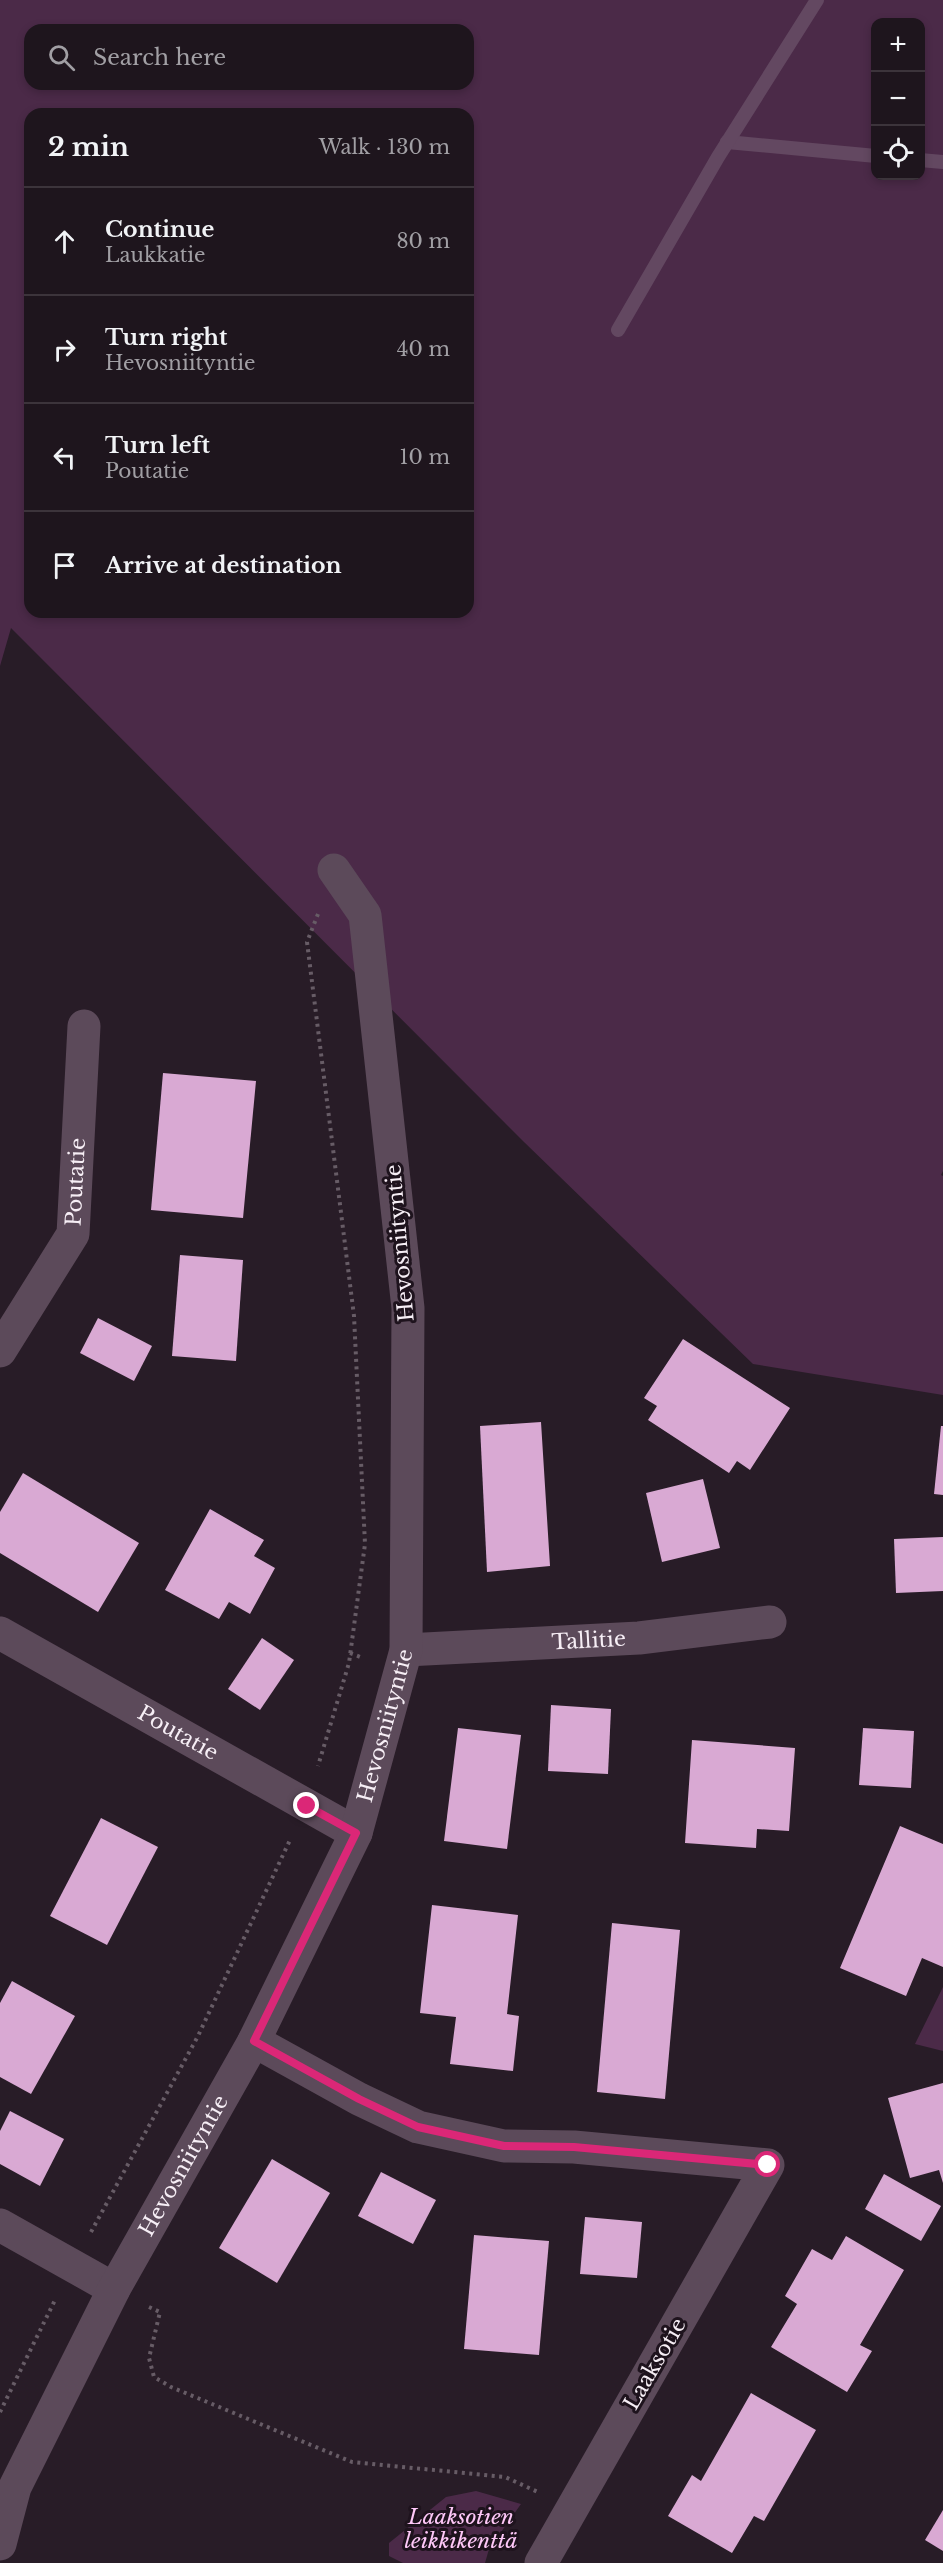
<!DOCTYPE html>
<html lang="en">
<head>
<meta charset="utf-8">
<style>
	body { margin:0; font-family:"Libre Baskerville",serif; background:#261e26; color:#f1f3f6 }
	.controls { position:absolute; right:18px; top:18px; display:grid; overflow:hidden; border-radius:12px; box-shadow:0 3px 9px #0003 }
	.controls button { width:54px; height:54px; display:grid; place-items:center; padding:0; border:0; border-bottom:2px solid #3c343b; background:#1e151d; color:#f1f3f6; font:30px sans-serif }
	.stop { position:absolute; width:18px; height:18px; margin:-14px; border:4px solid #db2777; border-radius:50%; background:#fff }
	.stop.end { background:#db2777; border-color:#fff; box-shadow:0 2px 6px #0008 }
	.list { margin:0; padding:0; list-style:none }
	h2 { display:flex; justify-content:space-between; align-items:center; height:78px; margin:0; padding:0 24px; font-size:26px }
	h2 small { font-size:20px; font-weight:400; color:#a19fa4 }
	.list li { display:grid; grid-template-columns:39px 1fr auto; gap:18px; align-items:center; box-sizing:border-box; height:108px; padding:0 24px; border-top:2px solid #3c343b }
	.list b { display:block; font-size:22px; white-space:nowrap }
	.list p { margin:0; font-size:20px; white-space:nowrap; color:#a19fa4 }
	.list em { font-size:20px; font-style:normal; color:#a19fa4 }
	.icon { flex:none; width:33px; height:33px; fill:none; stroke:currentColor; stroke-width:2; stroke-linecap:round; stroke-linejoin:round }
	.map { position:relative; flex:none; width:943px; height:2563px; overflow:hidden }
	.search { position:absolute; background:#1e151d; box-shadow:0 3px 9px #0003; left:24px; top:24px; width:450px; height:66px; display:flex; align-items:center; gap:15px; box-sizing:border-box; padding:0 21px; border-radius:18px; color:#a19fa4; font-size:22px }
	.panel { position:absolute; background:#1e151d; box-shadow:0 3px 9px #0003; left:24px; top:108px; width:450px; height:510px; border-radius:18px }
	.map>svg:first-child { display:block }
</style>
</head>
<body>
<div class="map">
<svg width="943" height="2563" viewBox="0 0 943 2563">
	<rect width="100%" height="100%" fill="#281c27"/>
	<g fill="#4b2a48" fill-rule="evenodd">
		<path d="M0,0H943V1171L941,1175L943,1176V1395L753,1364L524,1142L11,628L0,666ZM876,22H920V176H876ZM30,30H468V84H30ZM30,114H468V612H30Z"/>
		<polygon points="943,1987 943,2051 915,2044"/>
		<polygon points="476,2491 521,2504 489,2549 485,2563 403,2563 389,2556 389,2543 446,2497"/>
	</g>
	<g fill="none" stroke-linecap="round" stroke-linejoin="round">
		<g stroke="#634861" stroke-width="14">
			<polyline points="727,142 876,156"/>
			<polyline points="920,160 943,162"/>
			<polyline points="618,330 718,157 817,0"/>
		</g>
	</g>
	<g fill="#d9a9d3">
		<polygon points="163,1073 256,1081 243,1218 151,1210"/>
		<polygon points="180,1255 243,1260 236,1361 172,1356"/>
		<polygon points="98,1318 152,1346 134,1381 80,1353"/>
		<polygon points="683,1339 790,1408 750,1470 737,1461 729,1473 648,1420 657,1406 644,1398"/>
		<polygon points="541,1422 550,1566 487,1572 480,1426"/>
		<polygon points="941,1426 943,1426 943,1495 934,1494"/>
		<polygon points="23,1473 139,1543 98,1612 0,1553 0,1512"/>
		<polygon points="703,1479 720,1548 662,1562 646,1493"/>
		<polygon points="210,1509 264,1540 254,1556 275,1568 250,1614 229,1602 219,1619 165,1590"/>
		<polygon points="943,1537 943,1591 896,1593 894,1539"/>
		<polygon points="262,1638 294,1660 260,1710 228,1689"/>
		<polygon points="551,1705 611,1709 608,1774 548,1771"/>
		<polygon points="458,1728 521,1735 507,1849 444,1841"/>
		<polygon points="863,1728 914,1731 911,1788 859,1785"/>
		<polygon points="692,1740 795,1748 789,1831 757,1829 756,1848 685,1843"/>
		<polygon points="101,1818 158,1847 107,1945 50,1916"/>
		<polygon points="900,1826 943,1844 943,1967 922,1958 906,1996 840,1968"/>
		<polygon points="432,1905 518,1915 507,2014 519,2016 513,2071 450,2064 456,2017 420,2013"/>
		<polygon points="612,1923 680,1930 665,2099 597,2092"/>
		<polygon points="12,1981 75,2016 31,2094 0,2077 0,2003"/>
		<polygon points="943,2083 943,2183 939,2170 910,2178 888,2098"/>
		<polygon points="10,2111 64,2139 40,2186 0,2164 0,2131"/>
		<polygon points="272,2159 330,2193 277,2283 219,2248"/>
		<polygon points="381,2172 436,2200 413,2244 358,2216"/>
		<polygon points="884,2174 941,2206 921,2241 865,2209"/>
		<polygon points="585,2217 642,2222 637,2278 580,2274"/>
		<polygon points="474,2235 549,2241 539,2355 464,2349"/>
		<polygon points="846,2236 904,2270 860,2345 872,2351 847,2392 771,2347 797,2304 785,2296 812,2249 832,2260"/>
		<polygon points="751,2393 816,2430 764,2521 754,2516 732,2553 668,2516 692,2475 701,2481"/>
		<polygon points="943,2510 943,2551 925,2540"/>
	</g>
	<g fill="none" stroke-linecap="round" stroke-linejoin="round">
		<g stroke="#675c66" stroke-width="4" stroke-dasharray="3 4.5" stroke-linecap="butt">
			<polyline points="318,914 307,942 354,1316 365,1544 349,1663 318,1766"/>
			<polyline points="350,1653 363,1658"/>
			<polyline points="91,2232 198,2036 290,1840"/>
			<polyline points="149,2307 160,2312 149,2358 154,2377 171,2387 352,2462 505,2477 538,2492"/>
			<polyline points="0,2412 55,2300"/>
		</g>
		<g stroke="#5c4a5a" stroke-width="33">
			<path id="s1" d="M0,1351L73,1234L84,1026"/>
			<path id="s2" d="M0,1633L356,1833"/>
			<path id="s3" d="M406,1650L639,1638L770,1622"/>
			<polyline points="254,2041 359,2099 418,2127 504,2146 574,2147 768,2165 541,2563"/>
			<polyline points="0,2225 114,2289"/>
			<path id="s4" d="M0,2544L15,2487L114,2289L254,2041L356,1833L406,1650L408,1308L365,915L334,870"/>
		</g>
	</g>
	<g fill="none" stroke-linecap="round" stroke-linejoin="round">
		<polyline stroke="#db2777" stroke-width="8" points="307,1806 356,1833 254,2041 359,2099 418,2127 504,2146 574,2147 768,2165"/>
	</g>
	<g text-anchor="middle" stroke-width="6" stroke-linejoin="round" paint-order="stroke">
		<g font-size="21" fill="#f6eef5" stroke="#1e131d">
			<text dy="7" stroke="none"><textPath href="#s1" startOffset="190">Poutatie</textPath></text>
			<text transform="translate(400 1243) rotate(-95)" y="7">Hevosniityntie</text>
			<text dy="7" stroke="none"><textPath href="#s3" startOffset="183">Tallitie</textPath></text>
			<text dy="7" stroke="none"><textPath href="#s4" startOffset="908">Hevosniityntie</textPath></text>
			<text dy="7" stroke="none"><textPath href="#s2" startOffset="204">Poutatie</textPath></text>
			<text dy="7" stroke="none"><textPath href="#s4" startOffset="422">Hevosniityntie</textPath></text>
			<text transform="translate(655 2364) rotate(-60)" y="7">Laaksotie</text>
		</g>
		<g font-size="21" font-style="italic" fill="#fec8f8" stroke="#1e131d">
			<text x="461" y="2524">Laaksotien<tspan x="461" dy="24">leikkikenttä</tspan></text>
		</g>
	</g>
</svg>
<div class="controls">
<button>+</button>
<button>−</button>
<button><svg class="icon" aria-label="locate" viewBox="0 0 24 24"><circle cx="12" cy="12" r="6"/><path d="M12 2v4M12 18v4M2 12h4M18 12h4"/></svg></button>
</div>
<div class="stop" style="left:768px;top:2165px"></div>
<div class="stop end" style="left:307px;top:1806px"></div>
<div class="search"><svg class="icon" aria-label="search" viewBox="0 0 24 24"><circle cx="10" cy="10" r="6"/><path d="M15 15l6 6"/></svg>Search here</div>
<section class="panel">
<h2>2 min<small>Walk · 130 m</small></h2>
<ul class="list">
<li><svg class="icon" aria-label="ahead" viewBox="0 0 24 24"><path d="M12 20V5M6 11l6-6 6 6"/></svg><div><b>Continue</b><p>Laukkatie</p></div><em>80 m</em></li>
<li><svg class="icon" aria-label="right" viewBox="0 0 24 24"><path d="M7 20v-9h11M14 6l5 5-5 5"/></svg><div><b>Turn right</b><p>Hevosniityntie</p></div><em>40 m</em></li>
<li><svg class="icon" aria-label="left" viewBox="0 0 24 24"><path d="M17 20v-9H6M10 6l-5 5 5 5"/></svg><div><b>Turn left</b><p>Poutatie</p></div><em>10 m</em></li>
<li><svg class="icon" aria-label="arrive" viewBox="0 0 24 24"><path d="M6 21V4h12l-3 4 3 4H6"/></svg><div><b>Arrive at destination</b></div></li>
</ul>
</section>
</div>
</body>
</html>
